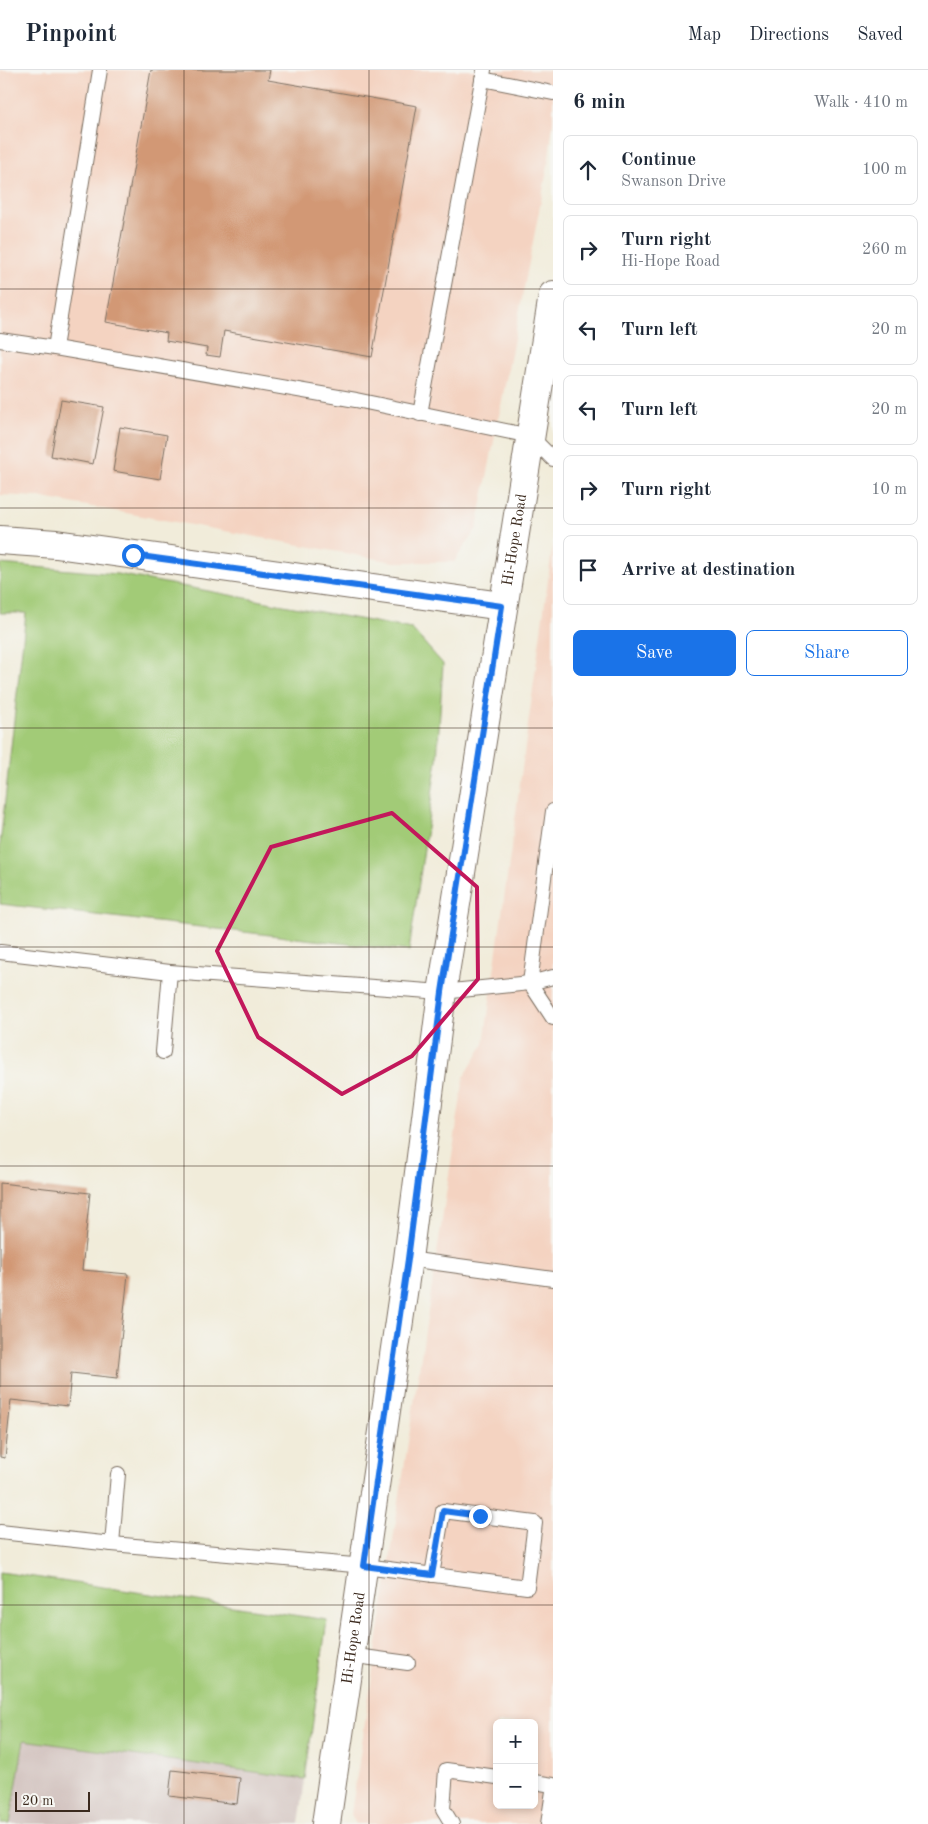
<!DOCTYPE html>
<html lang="en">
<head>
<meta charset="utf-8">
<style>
	body { margin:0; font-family:"Old Standard TT",serif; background:#f6f6f7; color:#1f2937 }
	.controls { position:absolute; right:15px; bottom:15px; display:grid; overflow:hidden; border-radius:8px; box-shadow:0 2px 8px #0003 }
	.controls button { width:45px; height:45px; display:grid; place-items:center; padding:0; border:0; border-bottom:1px solid #e0e1e3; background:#fff; color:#1f2937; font:25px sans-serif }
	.scale { position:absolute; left:15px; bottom:12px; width:75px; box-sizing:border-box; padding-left:5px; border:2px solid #3b2a1e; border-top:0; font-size:14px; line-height:18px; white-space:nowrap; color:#3b2a1e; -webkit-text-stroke:4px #f6f6f2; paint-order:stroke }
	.stop { position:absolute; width:15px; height:15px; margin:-11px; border:4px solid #1a73e8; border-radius:50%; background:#fff }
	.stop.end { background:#1a73e8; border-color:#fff; box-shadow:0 1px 5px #0008 }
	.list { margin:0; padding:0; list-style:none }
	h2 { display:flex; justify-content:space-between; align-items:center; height:65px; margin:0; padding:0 20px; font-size:21px }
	h2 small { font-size:16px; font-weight:400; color:#747a83 }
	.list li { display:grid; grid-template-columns:32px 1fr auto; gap:15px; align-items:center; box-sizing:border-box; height:70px; margin:0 10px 10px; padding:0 10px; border:1px solid #e0e1e3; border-radius:8px }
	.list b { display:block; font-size:19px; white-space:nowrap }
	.list p { margin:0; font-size:16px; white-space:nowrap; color:#747a83 }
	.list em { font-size:16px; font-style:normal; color:#747a83 }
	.actions { display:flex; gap:10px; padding:15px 20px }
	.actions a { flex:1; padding:11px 0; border:1px solid #1a73e8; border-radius:8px; text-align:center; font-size:18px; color:#1a73e8 }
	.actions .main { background:#1a73e8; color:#fff }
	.icon { flex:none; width:28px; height:28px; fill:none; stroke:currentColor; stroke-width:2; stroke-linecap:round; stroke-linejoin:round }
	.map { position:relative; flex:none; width:553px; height:1754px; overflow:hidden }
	header { display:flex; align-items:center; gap:30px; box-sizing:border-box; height:70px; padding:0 25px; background:#fff; border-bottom:1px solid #e0e1e3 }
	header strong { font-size:24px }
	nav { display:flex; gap:28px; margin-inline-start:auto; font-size:18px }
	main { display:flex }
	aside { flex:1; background:#fff }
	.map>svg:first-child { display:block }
</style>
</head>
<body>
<header>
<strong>Pinpoint</strong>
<nav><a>Map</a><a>Directions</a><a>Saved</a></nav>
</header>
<main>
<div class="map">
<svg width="553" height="1754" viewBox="0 0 553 1754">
	<rect width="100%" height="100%" fill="#f6f6f2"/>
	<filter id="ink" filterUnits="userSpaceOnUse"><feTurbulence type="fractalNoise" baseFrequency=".02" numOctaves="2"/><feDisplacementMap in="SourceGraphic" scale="10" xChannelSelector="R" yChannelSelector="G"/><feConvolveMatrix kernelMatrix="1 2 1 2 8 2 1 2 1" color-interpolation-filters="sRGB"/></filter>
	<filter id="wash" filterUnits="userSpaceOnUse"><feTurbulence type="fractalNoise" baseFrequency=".0096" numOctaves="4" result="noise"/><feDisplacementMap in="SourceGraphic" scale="20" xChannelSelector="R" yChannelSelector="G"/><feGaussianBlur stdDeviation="1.12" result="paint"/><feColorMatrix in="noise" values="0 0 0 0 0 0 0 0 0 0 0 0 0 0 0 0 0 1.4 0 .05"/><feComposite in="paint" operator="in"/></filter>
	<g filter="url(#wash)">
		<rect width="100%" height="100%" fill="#f1ecda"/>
		<g fill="#f4d3c1" fill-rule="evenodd">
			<polygon points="0,0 553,0 553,52 548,95 477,458 454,492 394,492 38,427 0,425"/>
			<path d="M553,474V1754H356L351,1744L464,1007L484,974ZM497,1653H534V1735H497Z"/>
		</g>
		<polygon fill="#d0c0bc" points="23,1670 305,1709 299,1754 10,1754"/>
		<g fill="#a2cb77" stroke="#6e7a4a">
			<polygon points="0,494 117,504 412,559 443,594 437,690 409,881 0,834 0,775 26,543 0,543"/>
			<polygon points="0,1502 327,1550 305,1709 24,1670 10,1754 0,1754"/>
		</g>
		<g id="blocks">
			<g fill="#d29875">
				<polygon points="151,0 270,0 268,10 417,36 372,287 224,261 220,287 206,285 207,278 166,271 167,263 106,252"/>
				<polygon points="61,330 104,337 93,394 51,386"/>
				<polygon points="120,357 167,365 160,409 113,401"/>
				<polygon points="0,1113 90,1123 82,1200 128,1204 117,1308 71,1303 68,1336 11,1330 5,1388 0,1387"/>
				<polygon points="172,1700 240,1708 237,1734 169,1726"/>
			</g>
		</g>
	</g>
	<g filter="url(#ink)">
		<use href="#blocks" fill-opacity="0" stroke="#7b6e60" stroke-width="1"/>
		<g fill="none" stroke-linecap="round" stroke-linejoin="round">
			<g stroke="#7b6e60" stroke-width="16">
				<g id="service">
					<polyline points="100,0 55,278 356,330 530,366 553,389"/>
					<polyline points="482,9 553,23"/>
					<polyline points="0,270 55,278"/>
					<polyline points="420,344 484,0"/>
					<polyline points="553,741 530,913 553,948"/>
					<polyline points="0,882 170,902 442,922 530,913 553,907"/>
					<polyline points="163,982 170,902"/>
					<polyline points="408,1189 553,1209"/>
					<polyline points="0,1462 112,1474 365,1496 527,1517 535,1453 443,1441 432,1505"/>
					<polyline points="112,1474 118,1404"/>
					<polyline points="349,1585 408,1593"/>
					<polyline points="534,1712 553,1715"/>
					<polyline points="452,1754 443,1739 446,1700 497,1707"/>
					<polyline points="548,1754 553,1721"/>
				</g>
			</g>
			<g stroke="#7b6e60" stroke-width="30">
				<g id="tertiary">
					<polyline points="0,470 56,474 502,536"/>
					<path id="s1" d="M326,1754L408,1189L442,922L553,225"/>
				</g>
			</g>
			<use href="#service" stroke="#fff" stroke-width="14"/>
			<use href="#tertiary" stroke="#fff" stroke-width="28"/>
		</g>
	</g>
	<g fill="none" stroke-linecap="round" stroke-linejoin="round" filter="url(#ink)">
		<polyline stroke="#1a73e8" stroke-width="6" points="133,485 502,536 442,922 408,1189 364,1496 432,1505 443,1441 480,1446"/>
	</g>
	<path fill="none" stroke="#c2185b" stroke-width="4" stroke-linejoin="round" d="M392,743L477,817L478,909L412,986L342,1024L258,967L217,881L271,777Z"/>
	<path fill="none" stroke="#3b2a1e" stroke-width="1" stroke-opacity="0.55" d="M184,0V1754M369,0V1754M0,219H553M0,438H553M0,658H553M0,877H553M0,1096H553M0,1316H553M0,1535H553"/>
	<g text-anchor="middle" stroke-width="4.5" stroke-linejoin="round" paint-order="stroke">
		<g font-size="15" fill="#3b2a1e" stroke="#f6f6f2">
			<text dy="5" stroke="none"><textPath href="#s1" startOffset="1298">Hi-Hope Road</textPath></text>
			<text dy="5" stroke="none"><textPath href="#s1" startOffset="188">Hi-Hope Road</textPath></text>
		</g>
	</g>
</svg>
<div class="controls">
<button>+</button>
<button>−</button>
</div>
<div class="scale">20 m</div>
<div class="stop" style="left:133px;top:485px"></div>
<div class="stop end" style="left:480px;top:1446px"></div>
</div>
<aside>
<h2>6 min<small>Walk · 410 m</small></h2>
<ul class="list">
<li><svg class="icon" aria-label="ahead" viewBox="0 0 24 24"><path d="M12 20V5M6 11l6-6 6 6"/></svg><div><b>Continue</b><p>Swanson Drive</p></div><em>100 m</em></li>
<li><svg class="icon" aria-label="right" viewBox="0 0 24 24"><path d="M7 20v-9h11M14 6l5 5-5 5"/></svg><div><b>Turn right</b><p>Hi-Hope Road</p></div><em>260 m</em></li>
<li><svg class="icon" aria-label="left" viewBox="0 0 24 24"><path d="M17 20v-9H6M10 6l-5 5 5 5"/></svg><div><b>Turn left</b></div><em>20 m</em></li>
<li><svg class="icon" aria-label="left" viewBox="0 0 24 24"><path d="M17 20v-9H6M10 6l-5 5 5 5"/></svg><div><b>Turn left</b></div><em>20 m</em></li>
<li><svg class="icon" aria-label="right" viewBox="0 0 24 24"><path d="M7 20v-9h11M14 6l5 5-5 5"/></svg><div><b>Turn right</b></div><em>10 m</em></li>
<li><svg class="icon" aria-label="arrive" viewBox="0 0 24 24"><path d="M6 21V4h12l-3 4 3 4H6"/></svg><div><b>Arrive at destination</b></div></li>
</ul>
<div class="actions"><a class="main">Save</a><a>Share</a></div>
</aside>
</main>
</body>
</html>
